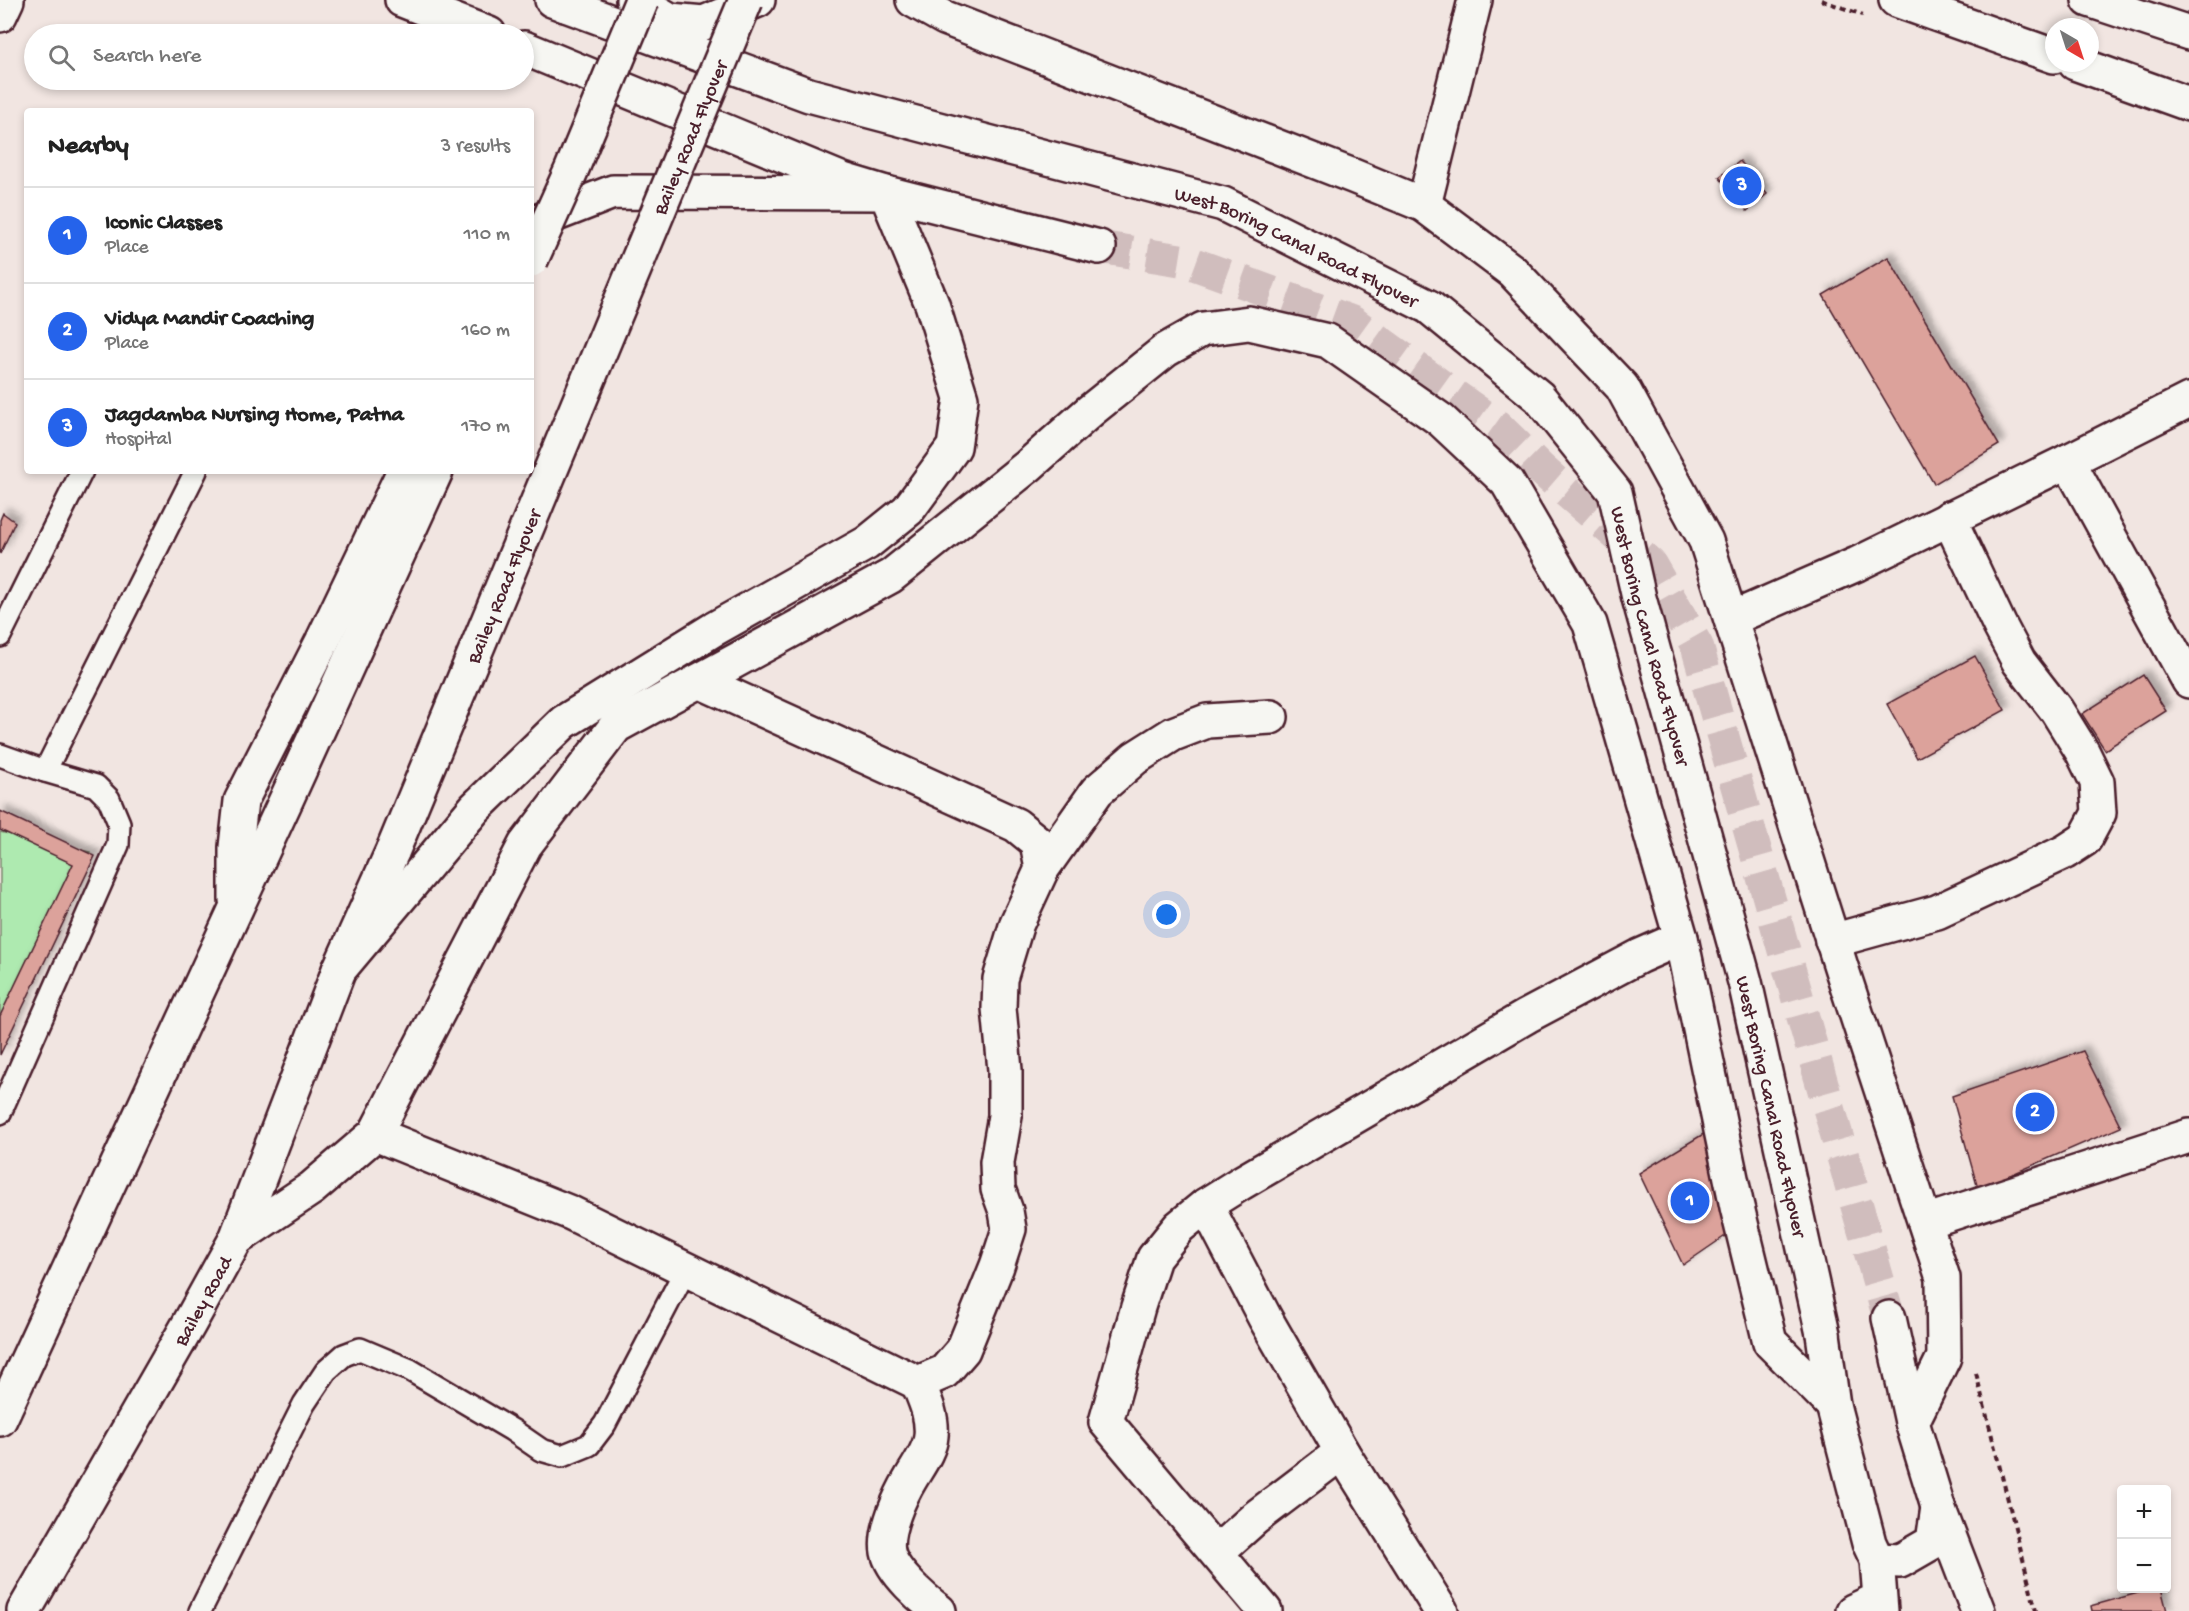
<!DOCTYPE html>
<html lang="en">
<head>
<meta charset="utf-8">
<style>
	body { margin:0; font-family:"Gochi Hand",sans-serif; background:#f2f2f2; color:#222 }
	.controls { position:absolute; right:18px; bottom:18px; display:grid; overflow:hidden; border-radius:6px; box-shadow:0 3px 9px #0003 }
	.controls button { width:54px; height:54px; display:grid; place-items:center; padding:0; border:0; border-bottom:2px solid #e0e0e0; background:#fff; color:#222; font:30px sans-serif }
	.compass { position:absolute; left:2045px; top:18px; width:54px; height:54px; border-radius:50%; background:#fff; box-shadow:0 3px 9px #0003; rotate:141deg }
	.you { position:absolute; left:1167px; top:915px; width:21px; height:21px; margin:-15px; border:4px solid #fff; border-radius:50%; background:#1a73e8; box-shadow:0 0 0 9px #1a73e833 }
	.badge { display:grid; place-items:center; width:39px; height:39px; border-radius:50%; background:#2563eb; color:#fff; font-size:20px; font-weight:700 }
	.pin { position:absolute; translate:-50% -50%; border:3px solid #fff; box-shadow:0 2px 6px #0006 }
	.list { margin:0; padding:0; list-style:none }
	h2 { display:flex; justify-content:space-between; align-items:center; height:78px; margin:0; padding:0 24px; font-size:26px }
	h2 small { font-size:20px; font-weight:400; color:#767676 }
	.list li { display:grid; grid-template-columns:39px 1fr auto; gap:18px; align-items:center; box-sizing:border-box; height:96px; padding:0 24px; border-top:2px solid #e0e0e0 }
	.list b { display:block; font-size:22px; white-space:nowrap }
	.list p { margin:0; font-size:20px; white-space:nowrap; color:#767676 }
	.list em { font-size:20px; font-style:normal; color:#767676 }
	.icon { flex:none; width:33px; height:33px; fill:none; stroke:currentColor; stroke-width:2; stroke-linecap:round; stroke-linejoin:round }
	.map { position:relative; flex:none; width:2189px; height:1611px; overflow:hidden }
	.search { position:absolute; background:#fff; box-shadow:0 3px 9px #0003; left:24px; top:24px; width:510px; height:66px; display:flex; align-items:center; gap:15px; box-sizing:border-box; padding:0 21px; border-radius:33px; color:#767676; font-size:22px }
	.panel { position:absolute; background:#fff; box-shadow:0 3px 9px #0003; left:24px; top:108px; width:510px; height:366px; border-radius:6px }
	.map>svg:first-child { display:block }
</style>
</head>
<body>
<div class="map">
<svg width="2189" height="1611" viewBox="0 0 2189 1611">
	<defs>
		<filter id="shadow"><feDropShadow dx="5.5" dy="-5.5" stdDeviation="3" flood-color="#0004"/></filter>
	</defs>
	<rect width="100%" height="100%" fill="#f1e5e1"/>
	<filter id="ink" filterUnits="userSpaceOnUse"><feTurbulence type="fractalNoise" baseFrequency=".0167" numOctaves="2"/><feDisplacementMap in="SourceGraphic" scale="12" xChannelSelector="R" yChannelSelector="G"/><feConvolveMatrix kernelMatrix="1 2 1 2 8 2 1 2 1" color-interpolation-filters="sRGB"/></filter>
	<g filter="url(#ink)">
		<polygon fill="#aeeab0" stroke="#7c846e" stroke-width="1.5" points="0,832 90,852 0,1053"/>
		<g fill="#dca29b" stroke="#4a1f2b" stroke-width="1.5" filter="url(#shadow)">
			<polygon points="1740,161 1767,194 1747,211 1719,177"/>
			<polygon points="1888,257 1999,445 1934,484 1823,295"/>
			<polygon points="3,513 15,522 0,554 0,520"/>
			<polygon points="1975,656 2005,710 1917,758 1887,704"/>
			<polygon points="2143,675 2166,711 2105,750 2082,714"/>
			<polygon points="0,811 95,856 0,1055 0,1016 73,864 0,830"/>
			<polygon points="2083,1051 2121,1127 1978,1189 1952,1096"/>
			<polygon points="1710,1130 1734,1230 1683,1265 1639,1173"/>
			<polygon points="2156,1588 2161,1588 2167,1611 2092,1611 2091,1606"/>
		</g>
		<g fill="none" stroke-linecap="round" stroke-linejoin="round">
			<polyline stroke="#d0bdbd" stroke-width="33" stroke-dasharray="33 16" stroke-linecap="butt" points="1099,247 1186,261 1352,322 1497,426 1542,470 1650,564 1697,646 1889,1318"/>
			<g stroke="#4a1f2b" stroke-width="26">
				<g id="service">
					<polyline points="0,636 82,471"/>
					<polyline points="0,755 45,771 96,786 109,799 119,823 118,845 0,1113"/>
					<polyline points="45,771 196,471"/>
					<polyline points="200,1611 304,1404 326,1371 344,1355 360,1349 410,1370 512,1430 541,1450 562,1456 589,1445 605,1424 686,1269"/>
				</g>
			</g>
			<g stroke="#4a1f2b" stroke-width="38">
				<g id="minor">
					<polyline points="1424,205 1475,0"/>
					<polyline points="2068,461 2189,681"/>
					<polyline points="1731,619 1857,564 2068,461 2189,400"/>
					<polyline points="1042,869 1097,791 1135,758 1173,734 1207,721 1271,717"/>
					<polyline points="1832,941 1937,912 2065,852 2085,839 2099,813 2097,782 2083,753 2057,711 2019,662 2000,626 1949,518"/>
					<polyline points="375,1134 571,1213 918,1383 944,1372 963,1350 997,1266 1009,1229 1006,1211 998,1189 997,1162 1005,1116 1005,1070 999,1008 1000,979 1017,923 1042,869 1037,842 1016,825 699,681"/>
					<polyline points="1206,1205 1265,1318 1342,1452 1441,1611"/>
					<polyline points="1925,1222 2189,1136"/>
					<path d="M918,1383C925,1400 933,1417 931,1436C930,1450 918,1466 911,1478C900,1496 884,1531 888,1552C892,1572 923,1599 939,1611"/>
					<polyline points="1217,1552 1255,1518 1342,1452"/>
					<polyline points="1265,1611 1106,1422 1138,1307 1154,1258 1179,1227 1206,1205 1241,1183 1527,1016 1640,956 1681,938"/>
					<polyline points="1853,1611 1879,1599"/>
				</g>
			</g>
			<g stroke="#4a1f2b" stroke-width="38">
				<g id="tertiary">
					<polyline points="1896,0 2054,56"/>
					<polyline points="0,15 7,0"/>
					<polyline points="2075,63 2189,104"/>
				</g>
			</g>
			<g stroke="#4a1f2b" stroke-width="38">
				<g id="secondary">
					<polyline points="402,0 489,34"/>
					<path id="s1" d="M552,0L809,95L1223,204L1429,307"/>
					<polyline points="524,48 843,180 886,193 1099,247"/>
					<polyline points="1889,1318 1912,1422 1938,1507 1978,1611"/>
					<polyline points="1823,1334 1833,1405 1869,1543 1877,1560 1881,1611"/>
					<polyline points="1877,1560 1900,1561 1933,1542 1938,1507"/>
				</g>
			</g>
			<g stroke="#4a1f2b" stroke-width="38">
				<polyline id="primary" points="2089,0 2189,33"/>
			</g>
			<g stroke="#4a1f2b" stroke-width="38">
				<g id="trunk">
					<polyline points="633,0 638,1 670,20 704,23 758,0"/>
					<polyline points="913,0 945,18 1353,176 1424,205 1512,271 1622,387 1706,541 1842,970 1943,1278 1944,1357 1912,1422"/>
					<polyline points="565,5 574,0"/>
					<polyline points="236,900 236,847 241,801 322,642 404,471"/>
					<polyline points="339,970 475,808 564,722 714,629 867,543 908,510 954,447 961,398 932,304 886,193 613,192 531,224"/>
					<polyline points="236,1239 312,1188 375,1134 525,845 616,726 891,576 1028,466 1090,411 1166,350 1203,329 1249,323 1328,341 1441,420 1507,482 1590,624 1681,938 1737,1207 1770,1342 1833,1405"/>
					<polyline points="0,1419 287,798 436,471"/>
					<path id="s2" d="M24,1611L189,1324L236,1239L339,970L393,850"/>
				</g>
			</g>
			<g stroke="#4a1f2b" stroke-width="4" stroke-dasharray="6 4.5" stroke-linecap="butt">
				<polyline points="1821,0 1863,15"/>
				<polyline points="1976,1373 2036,1611"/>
			</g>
			<use href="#service" stroke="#f6f6f2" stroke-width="21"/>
			<use href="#minor" stroke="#f6f6f2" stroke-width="33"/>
			<use href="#tertiary" stroke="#f6f6f2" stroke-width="33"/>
			<use href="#secondary" stroke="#f6f6f2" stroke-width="33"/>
			<use href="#primary" stroke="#f6f6f2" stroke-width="33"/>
			<use href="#trunk" stroke="#f6f6f2" stroke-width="33"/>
			<g stroke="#4a1f2b" stroke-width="38" stroke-linecap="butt">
				<g id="secondary-bridge">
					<path id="s3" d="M1429,307L1539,397L1615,492L1639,598L1745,982L1823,1334"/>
				</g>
			</g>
			<g stroke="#4a1f2b" stroke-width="38" stroke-linecap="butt">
				<g id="trunk-bridge">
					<polyline points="531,260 571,171 642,0"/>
					<path id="s4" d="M393,850L746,0"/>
				</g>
			</g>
			<use href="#secondary-bridge" stroke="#f6f6f2" stroke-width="33"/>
			<use href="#trunk-bridge" stroke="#f6f6f2" stroke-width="33"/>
		</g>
	</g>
	<g text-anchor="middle" stroke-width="5" stroke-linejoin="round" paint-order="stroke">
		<g font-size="20" fill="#4a1f2b" stroke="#f6f6f2">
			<text dy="7" stroke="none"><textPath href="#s4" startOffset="772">Bailey Road Flyover</textPath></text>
			<text dy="7" stroke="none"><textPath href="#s1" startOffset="786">West Boring Canal Road Flyover</textPath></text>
			<text dy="7" stroke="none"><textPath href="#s4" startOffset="286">Bailey Road Flyover</textPath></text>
			<text dy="7" stroke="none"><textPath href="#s3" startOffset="412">West Boring Canal Road Flyover</textPath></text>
			<text dy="7" stroke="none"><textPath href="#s3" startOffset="898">West Boring Canal Road Flyover</textPath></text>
			<text dy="7" stroke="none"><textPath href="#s2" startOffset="358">Bailey Road</textPath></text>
		</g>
	</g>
</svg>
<div class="controls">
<button>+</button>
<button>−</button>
</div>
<svg class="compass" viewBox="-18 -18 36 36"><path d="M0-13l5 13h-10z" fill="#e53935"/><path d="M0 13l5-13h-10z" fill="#767676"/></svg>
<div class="you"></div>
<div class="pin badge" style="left:1690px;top:1201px">1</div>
<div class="pin badge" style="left:2035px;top:1112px">2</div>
<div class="pin badge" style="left:1742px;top:186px">3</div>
<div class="search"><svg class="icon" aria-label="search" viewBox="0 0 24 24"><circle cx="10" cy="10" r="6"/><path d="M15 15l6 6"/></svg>Search here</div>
<section class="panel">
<h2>Nearby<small>3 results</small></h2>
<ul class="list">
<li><span class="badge">1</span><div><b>Iconic Classes</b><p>Place</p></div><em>110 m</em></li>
<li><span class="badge">2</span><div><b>Vidya Mandir Coaching</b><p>Place</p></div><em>160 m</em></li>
<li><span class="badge">3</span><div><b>Jagdamba Nursing Home, Patna</b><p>Hospital</p></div><em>170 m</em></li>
</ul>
</section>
</div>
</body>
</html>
